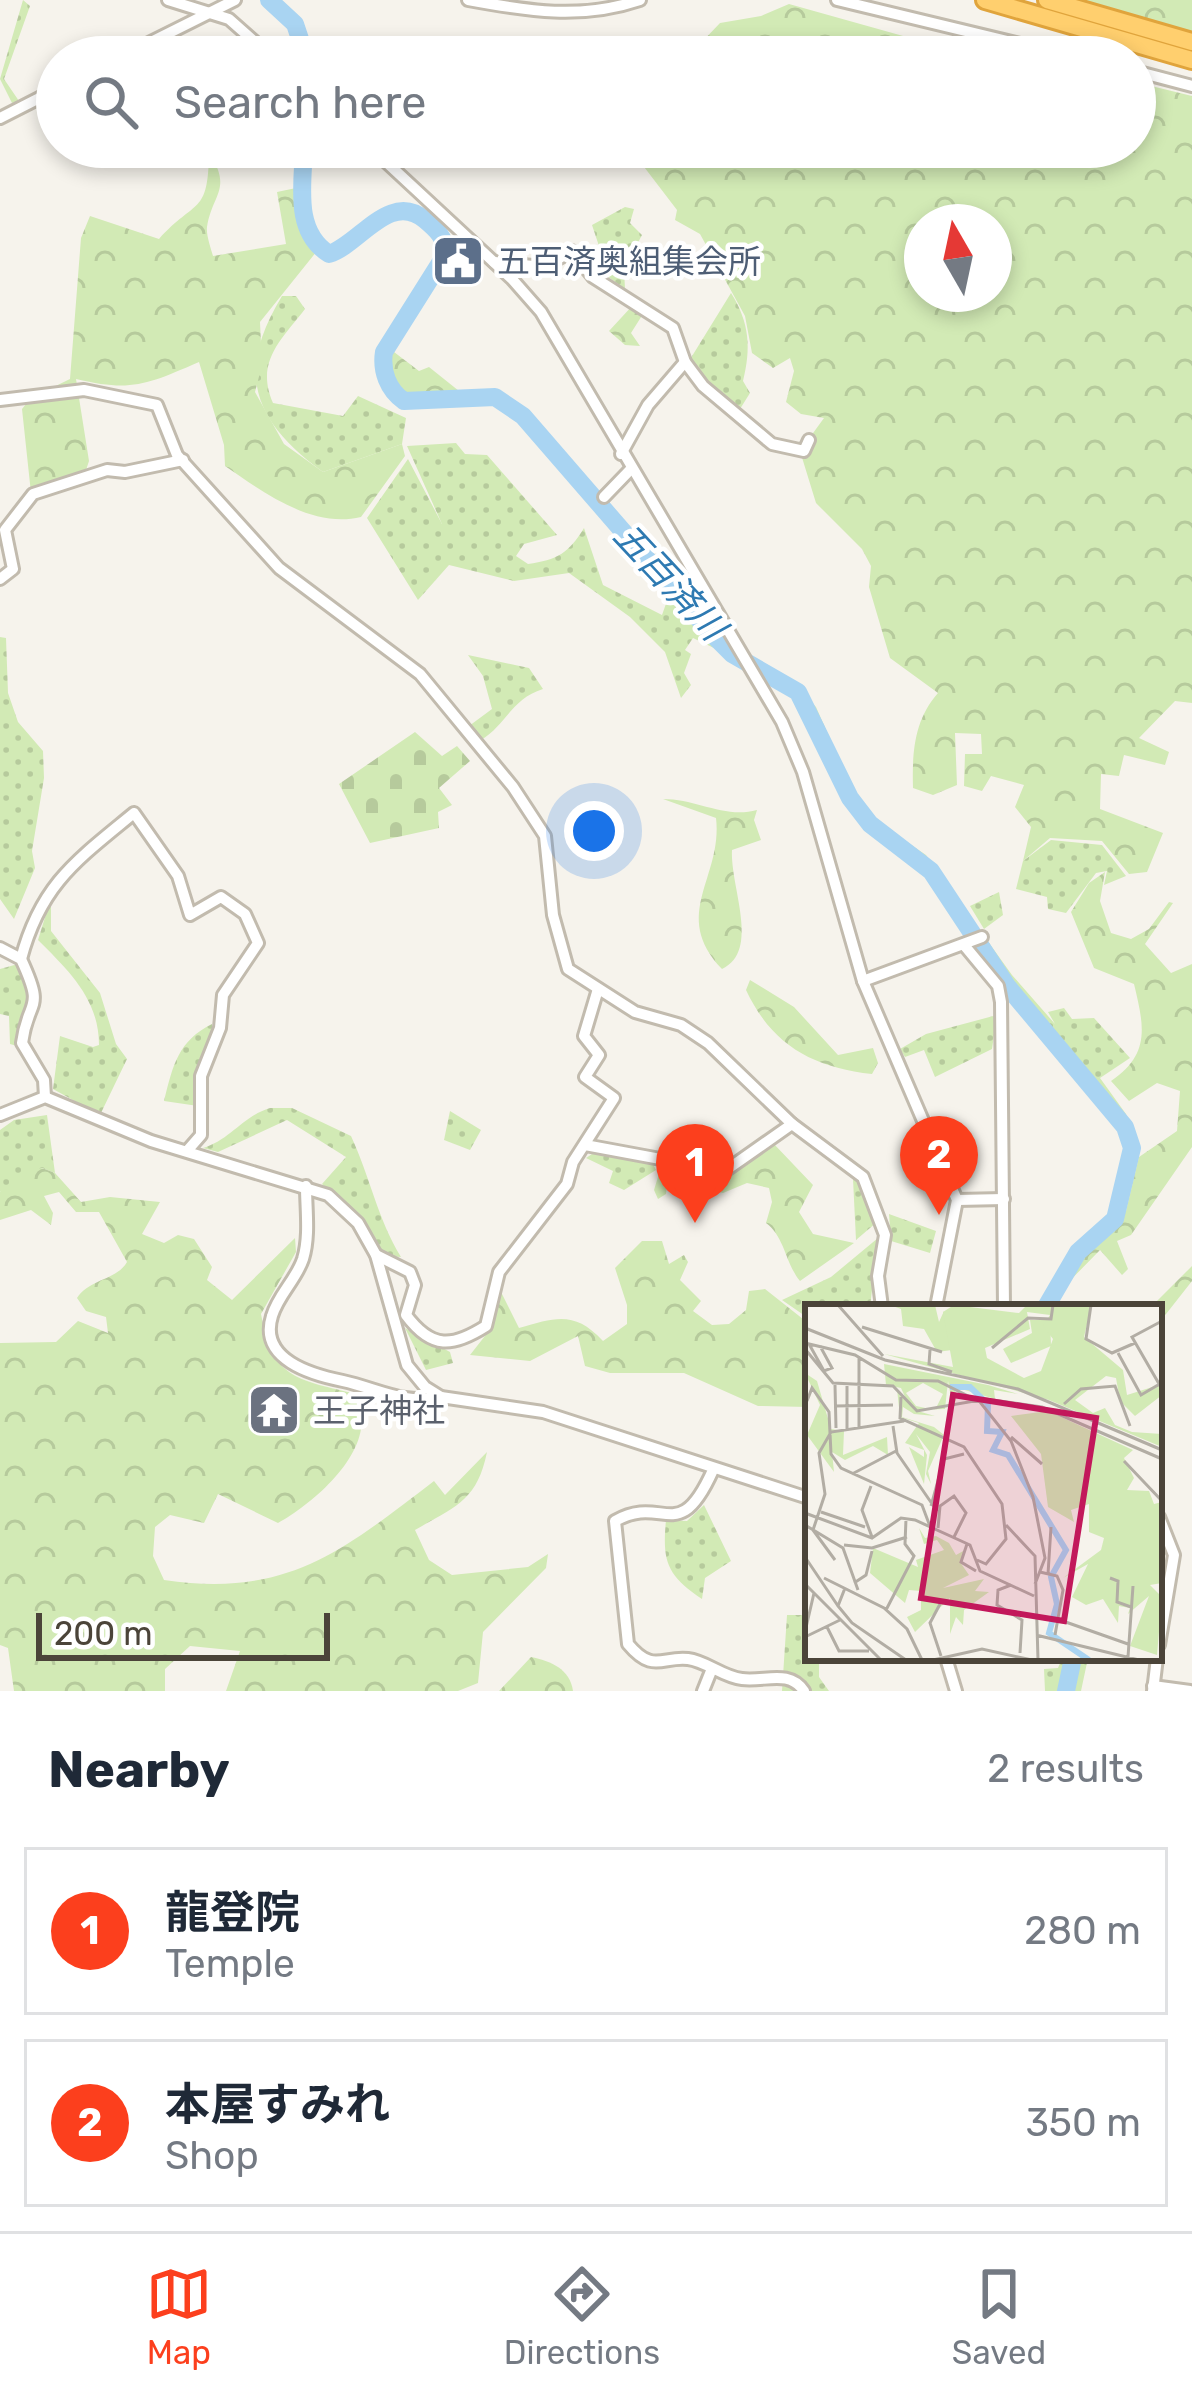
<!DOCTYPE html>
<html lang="en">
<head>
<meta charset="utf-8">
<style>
	body { margin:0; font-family:Rubik,"Noto Sans JP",sans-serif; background:#f2f2f3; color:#1f2937 }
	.compass { position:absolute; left:904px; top:204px; width:108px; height:108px; border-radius:50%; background:#fff; box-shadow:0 6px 18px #0003; rotate:351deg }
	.scale { position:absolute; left:36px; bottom:30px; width:294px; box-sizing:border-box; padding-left:12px; border:6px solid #4b4439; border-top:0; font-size:33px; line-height:42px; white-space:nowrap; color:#4b4439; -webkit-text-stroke:9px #fff; paint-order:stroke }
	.you { position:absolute; left:594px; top:831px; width:42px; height:42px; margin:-30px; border:9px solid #fff; border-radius:50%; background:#1a73e8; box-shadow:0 0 0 18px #1a73e833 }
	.badge { display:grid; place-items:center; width:78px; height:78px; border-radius:50%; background:#fc3f1d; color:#fff; font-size:39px; font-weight:700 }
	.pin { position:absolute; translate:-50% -99px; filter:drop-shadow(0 3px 6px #0008) }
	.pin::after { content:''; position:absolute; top:63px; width:42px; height:36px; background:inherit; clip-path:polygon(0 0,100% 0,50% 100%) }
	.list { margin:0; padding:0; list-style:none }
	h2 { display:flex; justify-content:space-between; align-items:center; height:156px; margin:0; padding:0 48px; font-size:51px }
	h2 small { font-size:39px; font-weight:400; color:#747a83 }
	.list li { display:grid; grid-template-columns:78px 1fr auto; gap:36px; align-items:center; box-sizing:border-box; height:168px; margin:0 24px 24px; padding:0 24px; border:3px solid #e0e1e3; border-radius:0px }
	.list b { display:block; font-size:45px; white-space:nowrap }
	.list p { margin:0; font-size:39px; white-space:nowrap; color:#747a83 }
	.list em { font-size:39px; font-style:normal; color:#747a83 }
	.icon { flex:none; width:66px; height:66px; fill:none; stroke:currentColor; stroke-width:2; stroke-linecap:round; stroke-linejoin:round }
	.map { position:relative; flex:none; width:1192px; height:1691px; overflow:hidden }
	.search { position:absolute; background:#fff; box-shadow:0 6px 18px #0003; left:36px; right:36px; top:36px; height:132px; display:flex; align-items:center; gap:30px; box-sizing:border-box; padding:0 42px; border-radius:66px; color:#747a83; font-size:45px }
	.sheet { height:540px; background:#fff }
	nav { display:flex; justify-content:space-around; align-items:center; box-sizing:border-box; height:168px; border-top:3px solid #e0e1e3; background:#fff; font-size:33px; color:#747a83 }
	nav a { display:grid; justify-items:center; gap:6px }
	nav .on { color:#fc3f1d }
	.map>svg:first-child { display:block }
</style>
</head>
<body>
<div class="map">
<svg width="1192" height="1691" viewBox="0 0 1192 1691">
	<defs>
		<pattern id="grass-dots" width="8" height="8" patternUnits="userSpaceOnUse" patternTransform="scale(3)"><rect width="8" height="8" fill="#d2eab5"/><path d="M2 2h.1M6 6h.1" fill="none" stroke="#b6ca9c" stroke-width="1.8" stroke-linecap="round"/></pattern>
		<pattern id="forest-crowns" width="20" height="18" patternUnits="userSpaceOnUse" patternTransform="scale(3)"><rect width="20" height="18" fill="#d2eab5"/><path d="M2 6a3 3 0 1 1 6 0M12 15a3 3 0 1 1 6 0" fill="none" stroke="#b6ca9c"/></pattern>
		<pattern id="cemetery-stones" width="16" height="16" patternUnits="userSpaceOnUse" patternTransform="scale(3)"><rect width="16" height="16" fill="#d2eab5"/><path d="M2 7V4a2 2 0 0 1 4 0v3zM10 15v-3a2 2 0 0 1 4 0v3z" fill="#b6ca9c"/></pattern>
	</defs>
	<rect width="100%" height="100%" fill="#f6f3ec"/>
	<g fill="url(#grass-dots)">
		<polygon points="23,0 30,6 4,79 19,101 12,103 0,79"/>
		<polygon points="625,207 634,209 630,223 642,235 624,269 625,289 586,261 599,246 592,225"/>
		<path d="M731,293C750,323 751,349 743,381L750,393L740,409L703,386L689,361Z"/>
		<path d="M282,296H296L305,309C281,340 255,362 273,403L343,416L358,396L406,418L402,444L323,472C253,421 235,373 282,296Z"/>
		<path d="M456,443L465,454L487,455L557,535L524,544L516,556L528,564C557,560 569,553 584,528L603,585L662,615L668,598L716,649L693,638L685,650L691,654L684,673L691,685L681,698L665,652L630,617L569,573L514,581L449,565L418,600L367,518L408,459L442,524L407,446Z"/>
		<polygon points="0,637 6,638 8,693 18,722 43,751 44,778 32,851 35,868 14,919 0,899"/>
		<path d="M468,655L529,668L543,689C511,699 506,725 481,740L469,726L492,709L483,676Z"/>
		<polygon points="754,662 792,682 816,707 856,798 876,821 926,855 1012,975 1055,1024 1048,1012 1064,1008 1072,1019 1094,1018 1130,1058 1100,1078 1126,1114 1139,1157 1126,1211 1079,1250 1049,1307 1038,1307 1067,1257 1114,1208 1123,1180 1125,1143 1112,1118 1069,1072 973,946 922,869 853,811 799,698"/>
		<polygon points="1051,840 1102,845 1126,876 1104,885 1107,871 1096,873 1066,913 1048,909 1047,897 1016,889 1023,861"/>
		<polygon points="999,892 1003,915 984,929 970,906"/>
		<path d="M51,898V931L100,993L116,1044L127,1059L100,1115L53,1089L60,1036L93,1047L99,1045C99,999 69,971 38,940Z"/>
		<polygon points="18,964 31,1010 17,1033 17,1046 10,1044 9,1016 0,1014 0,969"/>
		<polygon points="997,1015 992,1049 935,1077 924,1050 905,1057 900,1049 926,1034"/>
		<path d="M212,1024C218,1051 193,1069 198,1106L164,1101C173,1065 178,1041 212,1024Z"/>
		<path d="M270,1108H292L351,1136C370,1177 378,1220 401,1257L385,1256L353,1212L322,1184L346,1157L287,1120L218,1152L203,1148C230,1140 243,1116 270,1108Z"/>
		<polygon points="450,1111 481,1130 470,1150 444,1140"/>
		<polygon points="47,1115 55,1173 42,1168 0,1192 0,1130 14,1120"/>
		<polygon points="595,1152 652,1162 656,1170 624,1190 609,1183 613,1171 586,1158"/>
		<polygon points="856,1175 877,1222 856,1240 853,1179"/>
		<polygon points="889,1214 936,1231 930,1253 891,1241"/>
		<polygon points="878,1238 870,1307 808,1307 808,1318 782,1300 831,1277"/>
		<polygon points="405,1328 450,1352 453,1363 426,1370"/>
		<path d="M704,1505L731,1561L705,1578L702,1599C667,1575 662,1562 666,1520L687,1521Z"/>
		<polygon points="787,1615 808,1615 808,1658 819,1658 819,1677 829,1691 782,1691"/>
		<polygon points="1062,1658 1088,1658 1081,1691 1045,1691 1044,1669 1058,1668"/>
	</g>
	<g fill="url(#forest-crowns)" fill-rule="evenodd">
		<polygon points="1083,0 1192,0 1192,32"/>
		<polygon points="789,4 978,57 567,57 645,41 667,53 699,45 720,23 761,16"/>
		<path d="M1135,82L1192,96V703L1175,701L1139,738L1169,752L1165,765L1124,755L1119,776L1101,774L1100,809L1163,833L1147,872L1129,874L1102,841L1050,838L1023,861L1031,827L1015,807L1024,785L991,776L982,791L964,786L965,754H982L981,734L955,733L957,785L933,795L913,788C912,753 914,720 938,693L890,658L869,587L871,566L862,549L816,503L800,451L824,418L801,414L786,402L794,371L790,358L773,368L752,353L745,316L700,234L675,220L677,210L638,159L593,147H1135ZM922,222H994V294H922Z"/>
		<path d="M209,153C233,189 212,194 207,227C206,235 211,249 213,256L286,244L277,192L296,188L301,225L317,251L260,322L262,365L255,392L284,444L323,472L402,444L405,456L361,517C312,529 263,492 225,466L224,445L199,362C146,385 131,392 76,379L89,461L84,476L31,493L22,409L31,398L70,379L81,238L90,216L159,239C196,198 208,216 209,153Z"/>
		<polygon points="633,305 643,314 631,333 640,346 625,345 609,331"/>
		<polygon points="394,352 419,371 429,367 459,391 441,397 400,393 387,357"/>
		<path d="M663,799C697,799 725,819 757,810L754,820L761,840L732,850C730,887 761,951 722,969C670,914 723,878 716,818Z"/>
		<path d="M1105,872L1100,901L1111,933L1131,939L1149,929L1169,902L1173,903L1145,944L1171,973L1192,964V1147L1131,1235L1117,1241L1128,1269L1122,1275L1100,1250L1051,1300L1078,1255L1126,1211L1139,1157L1177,1131L1180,1091L1157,1083L1129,1101L1111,1081C1151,1054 1144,1026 1134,984L1094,968L1071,912L1089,883Z"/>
		<path d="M750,980L794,1007L838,1055L873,1048L878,1063L872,1074C812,1067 772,1045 746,990Z"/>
		<path d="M773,1143L813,1185L799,1212L813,1234L854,1243L800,1281C785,1263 785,1237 766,1223L772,1202L769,1188L747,1183L723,1193L668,1177L666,1194L658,1199L654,1190L661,1167L725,1173Z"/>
		<path d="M42,1168L55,1173L81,1202L110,1197L160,1202L142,1234L164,1243L178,1235L194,1239L212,1267L207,1280L232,1300L295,1238L296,1252L261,1314C273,1378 295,1379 352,1393C387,1440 318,1501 278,1523L218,1494L204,1523L170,1515L155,1527L153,1556L164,1580C287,1598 341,1552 434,1481L445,1495L487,1452C477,1501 456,1506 415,1530L429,1560L452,1575L528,1567L548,1554L546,1568L483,1632L478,1683L458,1691H226L240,1651L190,1646L165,1669V1691H14L8,1648L0,1645V1343L56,1342L78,1321L108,1333L106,1317L86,1311L77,1298C89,1279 117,1280 127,1262L99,1212H76L59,1192L44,1196L53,1213L51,1225L31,1210L0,1220V1192L23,1172Z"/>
		<path d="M642,1241H662L669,1264L684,1255L688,1262L680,1280L701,1301L693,1311L712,1325L729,1324L746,1310L749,1291L765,1289L808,1323V1407L758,1406L684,1373H610L585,1366L578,1336L530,1361L470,1355L492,1327L501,1292L519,1328C557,1317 575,1311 603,1341L627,1324V1305L615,1268Z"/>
		<polygon points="1192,1266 1192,1281 1159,1323 1159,1307 1151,1307"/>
		<path d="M531,1657C551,1661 570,1669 573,1691H499Z"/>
	</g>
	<polygon fill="url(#cemetery-stones)" points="415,732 442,756 457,746 470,761 439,788 452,805 438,812 439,828 370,843 339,784"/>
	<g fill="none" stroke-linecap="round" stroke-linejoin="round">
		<g stroke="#a9d4f2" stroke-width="18">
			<polyline points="269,0 295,24 306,57"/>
			<path d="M304,147C303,184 293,231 329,254C359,245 390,190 425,220C437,230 444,237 447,252L384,352C381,371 388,390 404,401L495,397L523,416L711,633L732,654L798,692L850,798L870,824L931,871L1007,986L1125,1127L1132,1148L1115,1219L1078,1252L1046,1307"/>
			<polyline points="1066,1691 1073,1658"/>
		</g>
		<g stroke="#c2bbae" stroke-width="16">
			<g id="minor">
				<polyline points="168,0 229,19 272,57"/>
				<path d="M468,0C528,11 581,20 640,0"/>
				<polyline points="837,0 1074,57"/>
				<polyline points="121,57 235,0"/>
				<polyline points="1135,71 1192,86"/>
				<polyline points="0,118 57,89"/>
				<polyline points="370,147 512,279 541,312 782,722 803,772 863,981 957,1200 936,1307"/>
				<polyline points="494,262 543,267 572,251 593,277 673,328 685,362 703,386 772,444 804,451 809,440"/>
				<polyline points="0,400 84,390 157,405 177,455 279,568 420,674 513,787 545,836 553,915 568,969 635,1012 681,1025 708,1043 792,1124 863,1177 885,1235 878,1276 882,1307"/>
				<polyline points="621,454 648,405 685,362"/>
				<polyline points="604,497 631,469"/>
				<polyline points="0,579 13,569 5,530 33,494 107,470 125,472 183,460"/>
				<polyline points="964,945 998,986 1001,1002 1004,1307"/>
				<path d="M0,948L21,959C46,1013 28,997 22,1043L44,1080L45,1097"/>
				<path d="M21,959C41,884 77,860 134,813L178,876L190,915L221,897L245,914L258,943L223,995L220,1028L201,1076V1135L187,1151"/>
				<polyline points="863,981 982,937"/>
				<polyline points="0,1115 45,1097 151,1141 328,1195 358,1223 376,1255 407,1365 425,1387 441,1397 543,1412 808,1498"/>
				<polyline points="585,1145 725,1171 792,1124"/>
				<path d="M306,1186C306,1210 310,1236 303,1259C296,1280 278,1295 272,1316C258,1360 313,1375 343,1381C379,1389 403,1405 441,1397"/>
				<polyline points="957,1200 1004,1199"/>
				<path d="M376,1255L410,1272L415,1285L406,1315C432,1350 453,1347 486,1326L499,1272L567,1184L573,1162L614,1098L585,1077L599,1055L584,1036L598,989"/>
				<path d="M713,1470C678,1548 664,1493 615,1521L628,1644C653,1674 662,1656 688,1659C706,1661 723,1677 742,1679C765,1682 789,1669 804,1691"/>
				<polyline points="1159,1517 1174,1555 1159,1645"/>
				<polyline points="946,1658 956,1691"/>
				<polyline points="1153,1686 1190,1691"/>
				<polyline points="703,1691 711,1671"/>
				<polyline points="1153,1691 1157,1658"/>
			</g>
		</g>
		<g stroke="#e0a43c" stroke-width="22">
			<g id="highway">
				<polyline points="985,0 1192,60"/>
				<polyline points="1047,0 1192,42"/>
			</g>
		</g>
		<use href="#minor" stroke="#fff" stroke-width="10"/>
		<use href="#highway" stroke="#ffcf6e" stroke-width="16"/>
	</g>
	<defs>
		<g id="civic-square" transform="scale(2.7)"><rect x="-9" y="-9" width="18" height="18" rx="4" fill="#5c6f8a" stroke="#fff"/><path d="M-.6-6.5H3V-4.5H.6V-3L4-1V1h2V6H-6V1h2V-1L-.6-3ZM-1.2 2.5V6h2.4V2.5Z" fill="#fff"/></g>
		<g id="temple-square" transform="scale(2.7)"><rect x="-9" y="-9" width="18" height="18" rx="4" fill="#6b7280" stroke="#fff"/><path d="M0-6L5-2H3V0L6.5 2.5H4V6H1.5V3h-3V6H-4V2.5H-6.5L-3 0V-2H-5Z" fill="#fff"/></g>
	</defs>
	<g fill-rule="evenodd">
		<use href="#civic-square" x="458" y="261"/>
		<use href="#temple-square" x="274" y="1410"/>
	</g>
	<g text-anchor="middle" stroke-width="9" stroke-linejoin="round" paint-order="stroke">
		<g font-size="33" fill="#4e5e75" stroke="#fff" text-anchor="start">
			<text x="497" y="273">五百済奥組集会所</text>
		</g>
		<g font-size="33" fill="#5b616d" stroke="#fff" text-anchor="start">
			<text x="313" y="1422">王子神社</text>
		</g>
		<g font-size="36" font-style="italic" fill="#2e7ab2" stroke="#fff">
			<text transform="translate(670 581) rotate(47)" y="13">五百済川</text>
		</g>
	</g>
	<g transform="translate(805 1304)">
		<rect width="357" height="357" fill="#f6f3ec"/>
		<path d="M85,1H130L134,18L139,7L147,46L132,48L119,25L98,22L96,5ZM225,16H245L246,42L206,59L198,45L227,29ZM79,60L183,81L213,90L189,86L190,95L153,84L150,86L152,93L148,104L143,77L140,105L109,106L130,112L109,110L98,103L97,113L129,123L139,131L123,167L126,180L121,170L125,148L111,130L122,151L119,180L104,143L119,153V146L100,139L114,119L95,113L92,85L101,95L96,84L81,81ZM118,79L138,90L130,106L111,102L101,89Z" fill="#d2eab5" fill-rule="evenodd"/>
		<path d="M149,1L214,9L222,1L286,3L279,33L318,66L322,91L357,80V91L330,112L315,97L311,74L301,72L270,96L288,109L300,104L310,121L327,128L357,130V143L244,96L79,50L148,63L138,8ZM222,8L245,11L238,22L248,35L236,67L219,74L182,54L180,44L225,25ZM0,69L12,77L26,125L39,127L38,151L82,133L83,151L68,142L40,156L27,148L29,168L2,131L15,101ZM243,107L328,146L319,154L329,174L322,186L344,187L349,200L357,198V279L345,281L357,293L352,351L325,342L344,292L323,310L325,304L314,302L313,319L298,295L281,301L267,293L283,260L258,274L296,246L299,234L284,228V200L266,206L269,218L243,203L236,150L206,112ZM114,224L120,234L131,232L144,239L151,251L160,246L155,258L164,271L138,284L179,275L170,287L184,288L159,306L158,321L151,313L145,330V294L110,328L102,313L116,306V287L104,286L100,299L65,269L68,244L113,263L111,256L139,246L132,236L119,240Z" fill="#d2eab5" fill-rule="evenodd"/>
		<path fill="none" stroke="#a9d4f2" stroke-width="6" d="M145,83H165L183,100L182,127L197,128L188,146L203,151L261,246L246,273L252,300L244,329L284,356"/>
		<path fill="none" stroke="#b2ada4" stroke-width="3" d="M33,1L78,52M286,1L281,35L307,49L330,39M357,17L327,33L357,85M57,23L137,48M0,24L80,56L213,85L357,146M0,39L50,51L91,76L133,77L175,98L206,137L228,193L240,254L230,280M4,40L19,67L27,64L15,42M187,44L223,14L246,15L248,1M0,45L28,79L88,82L112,107L181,95L237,103L357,155M125,46L124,60L147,68M313,49L336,91L353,81M30,81L31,124M42,82V126M96,93L95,114L159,143L197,200L201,235L181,260L172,256M2,97L7,84L24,108L26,150L36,164L117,201L126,225M259,100L276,85L310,82L325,122M30,102L88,101M88,122L92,149L132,207M54,123V52M206,133L237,160M319,157L357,197M47,170L91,147M66,182L57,206L67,233M126,202L139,155L159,150M16,208L60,223M0,209L67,234L96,214L110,216L165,241L175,267L229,292M0,221L38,244L53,286M201,221L230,252L233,356M133,224L135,202L149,192L161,209L149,233M8,226L20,190L14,149L26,128L99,117M8,226L30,256M162,240L156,258L171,267M39,241L67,244L102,233M0,253L33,302M235,268L252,272L258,286L250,331M243,270L246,223M19,274L79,304L102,325L117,356M305,274L313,277L312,298L326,303M49,279L61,271L67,247M0,280L76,356M206,281L193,286L192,301L217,316L215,349M40,284L33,302L47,319L101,356M135,300L125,319L136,352M81,306L109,252L100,240L101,215M255,316L323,340M22,323L34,347H64M0,328L9,289M231,331L334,356M0,333L35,316M323,353L328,282M128,356L177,345L227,356"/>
		<path fill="#c2185b" fill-opacity="0.15" stroke="#c2185b" stroke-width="6" d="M148,91L291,114L259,317L116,294Z"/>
		<rect width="357" height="357" fill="none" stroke="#4b4439" stroke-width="6"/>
	</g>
</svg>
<svg class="compass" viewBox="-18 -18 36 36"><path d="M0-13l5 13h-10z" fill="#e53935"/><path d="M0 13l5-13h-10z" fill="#747a83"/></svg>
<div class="scale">200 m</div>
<div class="you"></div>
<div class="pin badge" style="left:695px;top:1223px">1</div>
<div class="pin badge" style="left:939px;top:1215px">2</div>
<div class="search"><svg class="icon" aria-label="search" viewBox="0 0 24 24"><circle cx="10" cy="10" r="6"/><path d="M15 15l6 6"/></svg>Search here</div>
</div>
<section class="sheet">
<h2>Nearby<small>2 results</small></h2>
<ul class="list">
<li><span class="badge">1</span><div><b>龍登院</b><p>Temple</p></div><em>280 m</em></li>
<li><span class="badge">2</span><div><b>本屋すみれ</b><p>Shop</p></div><em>350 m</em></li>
</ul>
</section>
<nav>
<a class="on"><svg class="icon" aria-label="map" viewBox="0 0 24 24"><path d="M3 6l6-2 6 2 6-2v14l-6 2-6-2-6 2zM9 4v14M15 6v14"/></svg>Map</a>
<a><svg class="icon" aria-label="directions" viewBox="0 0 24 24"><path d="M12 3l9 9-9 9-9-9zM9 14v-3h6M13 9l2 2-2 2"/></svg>Directions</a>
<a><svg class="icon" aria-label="saved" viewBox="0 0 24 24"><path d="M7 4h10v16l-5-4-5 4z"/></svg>Saved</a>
</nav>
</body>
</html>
